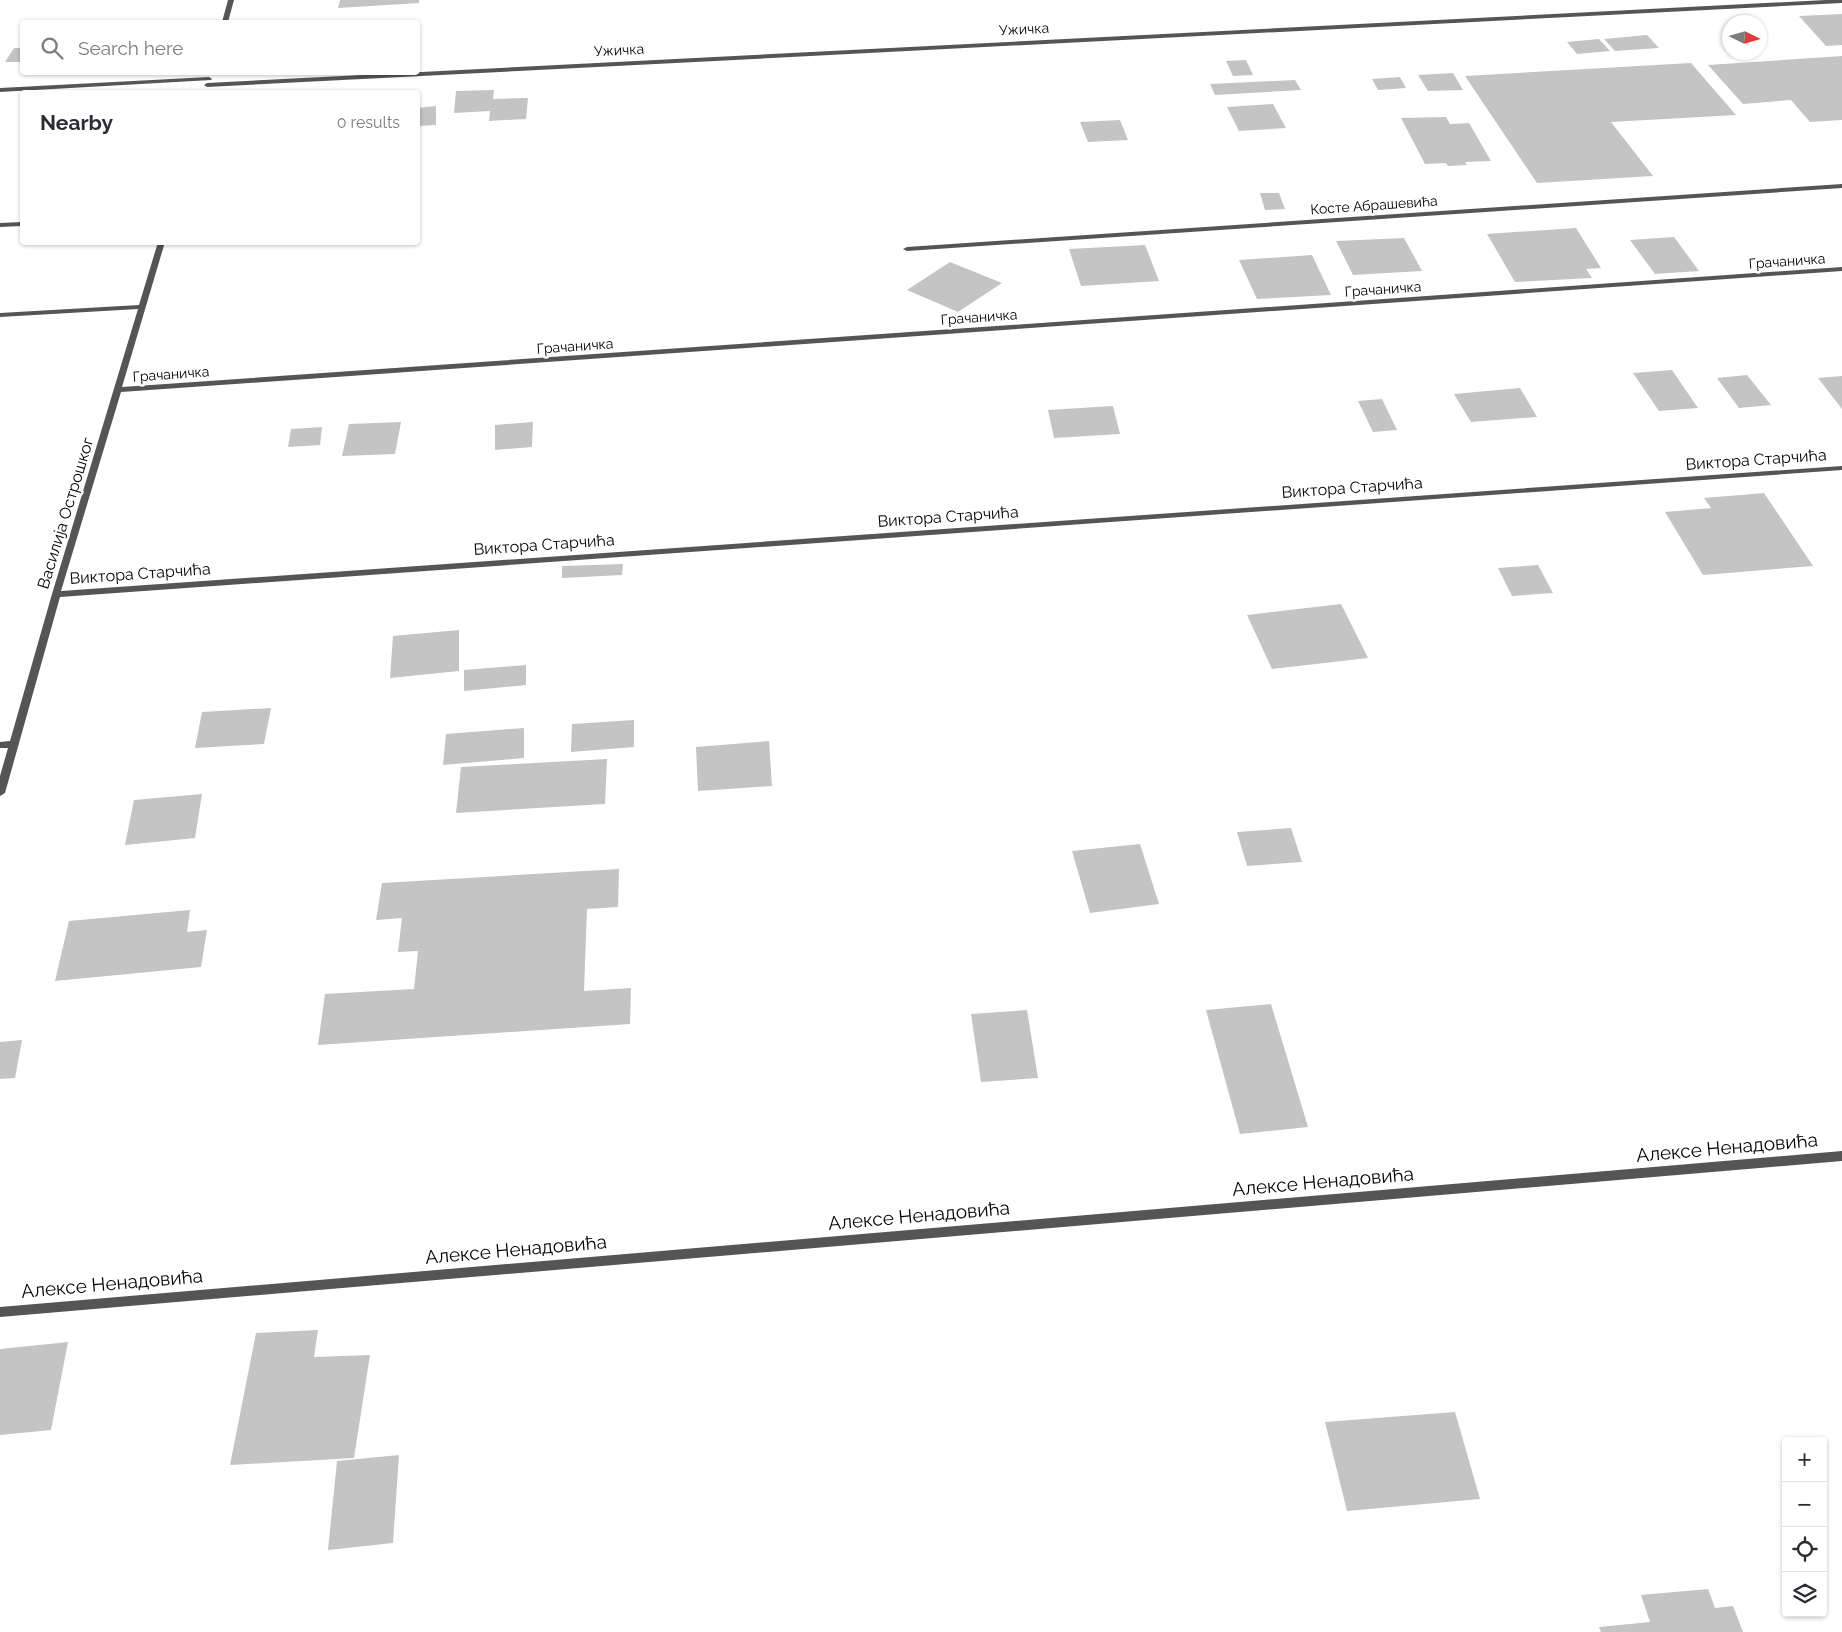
<!DOCTYPE html>
<html lang="en">
<head>
<meta charset="utf-8">
<style>
	body { margin:0; font-family:Raleway,sans-serif; background:#f2f2f3; color:#2b2b33 }
	.controls { position:absolute; right:15px; bottom:15px; display:grid; overflow:hidden; border-radius:5px; box-shadow:0 1px 4px #0004 }
	.controls button { width:45px; height:45px; display:grid; place-items:center; padding:0; border:0; border-bottom:1px solid #e1e1e2; background:#fff; color:#2b2b33; font:25px sans-serif }
	.compass { position:absolute; left:1722px; top:15px; width:45px; height:45px; border-radius:50%; background:#fff; box-shadow:0 1px 4px #0004; rotate:95deg }
	.list { margin:0; padding:0; list-style:none }
	h2 { display:flex; justify-content:space-between; align-items:center; height:65px; margin:0; padding:0 20px; font-size:21px }
	h2 small { font-size:16px; font-weight:400; color:#7c7c81 }
	.icon { flex:none; width:28px; height:28px; fill:none; stroke:currentColor; stroke-width:2; stroke-linecap:round; stroke-linejoin:round }
	.map { position:relative; flex:none; width:1842px; height:1632px; overflow:hidden }
	.search { position:absolute; background:#fff; box-shadow:0 1px 4px #0004; left:20px; top:20px; width:400px; height:55px; display:flex; align-items:center; gap:12px; box-sizing:border-box; padding:0 18px; border-radius:5px; color:#7c7c81; font-size:19px }
	.panel { position:absolute; background:#fff; box-shadow:0 1px 4px #0004; left:20px; top:90px; width:400px; height:155px; border-radius:5px }
	.map>svg:first-child { display:block }
</style>
</head>
<body>
<div class="map">
<svg width="1842" height="1632" viewBox="0 0 1842 1632">
	<rect width="100%" height="100%" fill="#fff"/>
	<g fill="#c4c4c4">
		<polygon points="340,0 419,0 419,3 338,8"/>
		<polygon points="1842,14 1842,45 1826,46 1799,16"/>
		<polygon points="1647,35 1659,48 1615,51 1604,39"/>
		<polygon points="1599,39 1610,51 1577,54 1567,42"/>
		<polygon points="14,48 22,48 22,62 5,62"/>
		<polygon points="1842,56 1842,120 1810,122 1791,100 1743,104 1708,65"/>
		<polygon points="1246,60 1253,75 1233,76 1226,61"/>
		<polygon points="1691,63 1736,115 1611,122 1653,176 1537,183 1465,76"/>
		<polygon points="1453,73 1463,90 1428,91 1418,75"/>
		<polygon points="1400,77 1406,88 1378,90 1372,79"/>
		<polygon points="1295,80 1301,90 1215,95 1210,84"/>
		<polygon points="494,90 493,99 528,98 526,119 489,121 490,111 454,113 456,91"/>
		<polygon points="1273,104 1286,128 1239,131 1227,107"/>
		<polygon points="436,106 436,125 418,126 418,108"/>
		<polygon points="1446,117 1450,124 1469,123 1491,161 1465,162 1467,165 1448,166 1446,163 1425,164 1401,118"/>
		<polygon points="1120,120 1128,140 1088,142 1080,122"/>
		<polygon points="1260,193 1279,193 1285,209 1265,210"/>
		<polygon points="1576,228 1601,268 1586,269 1592,278 1515,282 1487,234"/>
		<polygon points="1674,237 1699,271 1655,274 1630,240"/>
		<polygon points="1404,238 1422,271 1353,275 1336,241"/>
		<polygon points="1145,245 1159,281 1081,286 1069,249"/>
		<polygon points="1312,255 1331,295 1257,299 1239,260"/>
		<polygon points="950,262 1002,283 958,312 907,290"/>
		<polygon points="1672,370 1698,408 1659,411 1633,373"/>
		<polygon points="1747,375 1771,405 1739,408 1717,378"/>
		<polygon points="1842,376 1842,409 1818,378"/>
		<polygon points="1520,388 1537,417 1471,422 1454,394"/>
		<polygon points="1382,399 1397,430 1373,432 1358,401"/>
		<polygon points="1113,406 1120,434 1054,438 1048,410"/>
		<polygon points="401,422 395,454 342,456 349,424"/>
		<polygon points="533,422 532,447 495,450 495,425"/>
		<polygon points="322,427 320,445 288,447 291,429"/>
		<polygon points="1764,493 1813,566 1703,575 1665,512 1711,508 1704,498"/>
		<polygon points="623,564 622,575 562,578 562,566"/>
		<polygon points="1538,565 1553,593 1512,596 1498,568"/>
		<polygon points="1341,604 1368,658 1272,669 1247,615"/>
		<polygon points="459,630 459,671 390,678 393,636"/>
		<polygon points="526,665 526,685 464,691 464,670"/>
		<polygon points="271,708 264,744 195,748 202,712"/>
		<polygon points="634,720 634,747 571,752 572,724"/>
		<polygon points="524,728 524,758 443,765 446,734"/>
		<polygon points="769,741 772,786 698,791 696,747"/>
		<polygon points="607,759 605,804 456,813 461,767"/>
		<polygon points="202,794 195,838 125,845 134,800"/>
		<polygon points="1291,828 1302,862 1247,866 1237,832"/>
		<polygon points="1140,844 1159,904 1090,913 1072,851"/>
		<polygon points="619,869 618,907 587,909 584,991 631,988 630,1024 318,1045 325,994 414,989 418,951 398,952 402,918 376,920 382,883"/>
		<polygon points="190,910 187,932 207,930 201,967 55,981 69,921"/>
		<polygon points="1271,1004 1308,1127 1240,1134 1206,1010"/>
		<polygon points="1027,1010 1038,1078 981,1082 971,1014"/>
		<polygon points="22,1040 15,1078 0,1079 0,1042"/>
		<polygon points="318,1330 314,1357 370,1355 354,1458 230,1465 256,1333"/>
		<polygon points="68,1342 51,1430 0,1435 0,1349"/>
		<polygon points="1455,1412 1480,1499 1347,1511 1325,1422"/>
		<polygon points="399,1455 393,1543 328,1550 337,1461"/>
		<polygon points="1708,1589 1715,1608 1733,1606 1743,1632 1601,1632 1599,1627 1650,1622 1641,1595"/>
	</g>
	<g fill="none" stroke-linecap="round" stroke-linejoin="round">
		<g fill="#555" fill-rule="evenodd">
			<polygon points="228,0 234,0 228,22 222,22"/>
			<polygon points="1826,0 1842,0 1842,3 207,87 204,85 207,83"/>
			<polygon points="209,77 212,79 211,80 0,92 0,88"/>
			<polygon points="1842,184 1842,188 907,251 903,249 907,247"/>
			<polygon points="22,222 22,226 0,227 0,223"/>
			<polygon points="158,242 165,242 122,387 1842,267 1842,271 121,392 61,591 1842,466 1842,470 60,597 5,793 0,796 0,776 8,748 0,748 0,742 10,741 52,594 138,309 0,317 0,313 139,305"/>
			<polygon points="1842,1151 1842,1161 0,1317 0,1307"/>
		</g>
	</g>
	<g text-anchor="middle" stroke-width="5" stroke-linejoin="round" paint-order="stroke">
		<g font-size="14" fill="#000" stroke="#fff">
			<text transform="translate(1024 29) rotate(-3)" y="5">Ужичка</text>
			<text transform="translate(619 50) rotate(-3)" y="5">Ужичка</text>
			<text transform="translate(1374 205) rotate(-4)" y="5">Косте Абрашевића</text>
			<text transform="translate(1787 261) rotate(-4)" y="5">Грачаничка</text>
			<text transform="translate(1383 289) rotate(-4)" y="5">Грачаничка</text>
			<text transform="translate(979 317) rotate(-4)" y="5">Грачаничка</text>
			<text transform="translate(575 346) rotate(-4)" y="5">Грачаничка</text>
			<text transform="translate(171 374) rotate(-4)" y="5">Грачаничка</text>
		</g>
		<g font-size="16" fill="#000" stroke="#fff">
			<text transform="translate(1756 459) rotate(-4)" y="6">Виктора Старчића</text>
			<text transform="translate(1352 487) rotate(-4)" y="6">Виктора Старчића</text>
			<text transform="translate(65 513) rotate(-73)" y="6">Василија Острошког</text>
			<text transform="translate(948 516) rotate(-4)" y="6">Виктора Старчића</text>
			<text transform="translate(544 544) rotate(-4)" y="6">Виктора Старчића</text>
			<text transform="translate(140 573) rotate(-4)" y="6">Виктора Старчића</text>
		</g>
		<g font-size="19" fill="#000" stroke="#fff">
			<text transform="translate(1727 1147) rotate(-5)" y="7">Алексе Ненадовића</text>
			<text transform="translate(1323 1181) rotate(-5)" y="7">Алексе Ненадовића</text>
			<text transform="translate(919 1215) rotate(-5)" y="7">Алексе Ненадовића</text>
			<text transform="translate(516 1249) rotate(-5)" y="7">Алексе Ненадовића</text>
			<text transform="translate(112 1283) rotate(-5)" y="7">Алексе Ненадовића</text>
		</g>
	</g>
</svg>
<div class="controls">
<button>+</button>
<button>−</button>
<button><svg class="icon" aria-label="locate" viewBox="0 0 24 24"><circle cx="12" cy="12" r="6"/><path d="M12 2v4M12 18v4M2 12h4M18 12h4"/></svg></button>
<button><svg class="icon" aria-label="layers" viewBox="0 0 24 24"><path d="M12 4l9 5-9 5-9-5zM3 14l9 5 9-5"/></svg></button>
</div>
<svg class="compass" viewBox="-18 -18 36 36"><path d="M0-13l5 13h-10z" fill="#e53935"/><path d="M0 13l5-13h-10z" fill="#7c7c81"/></svg>
<div class="search"><svg class="icon" aria-label="search" viewBox="0 0 24 24"><circle cx="10" cy="10" r="6"/><path d="M15 15l6 6"/></svg>Search here</div>
<section class="panel">
<h2>Nearby<small>0 results</small></h2>
<ul class="list">
</ul>
</section>
</div>
</body>
</html>
